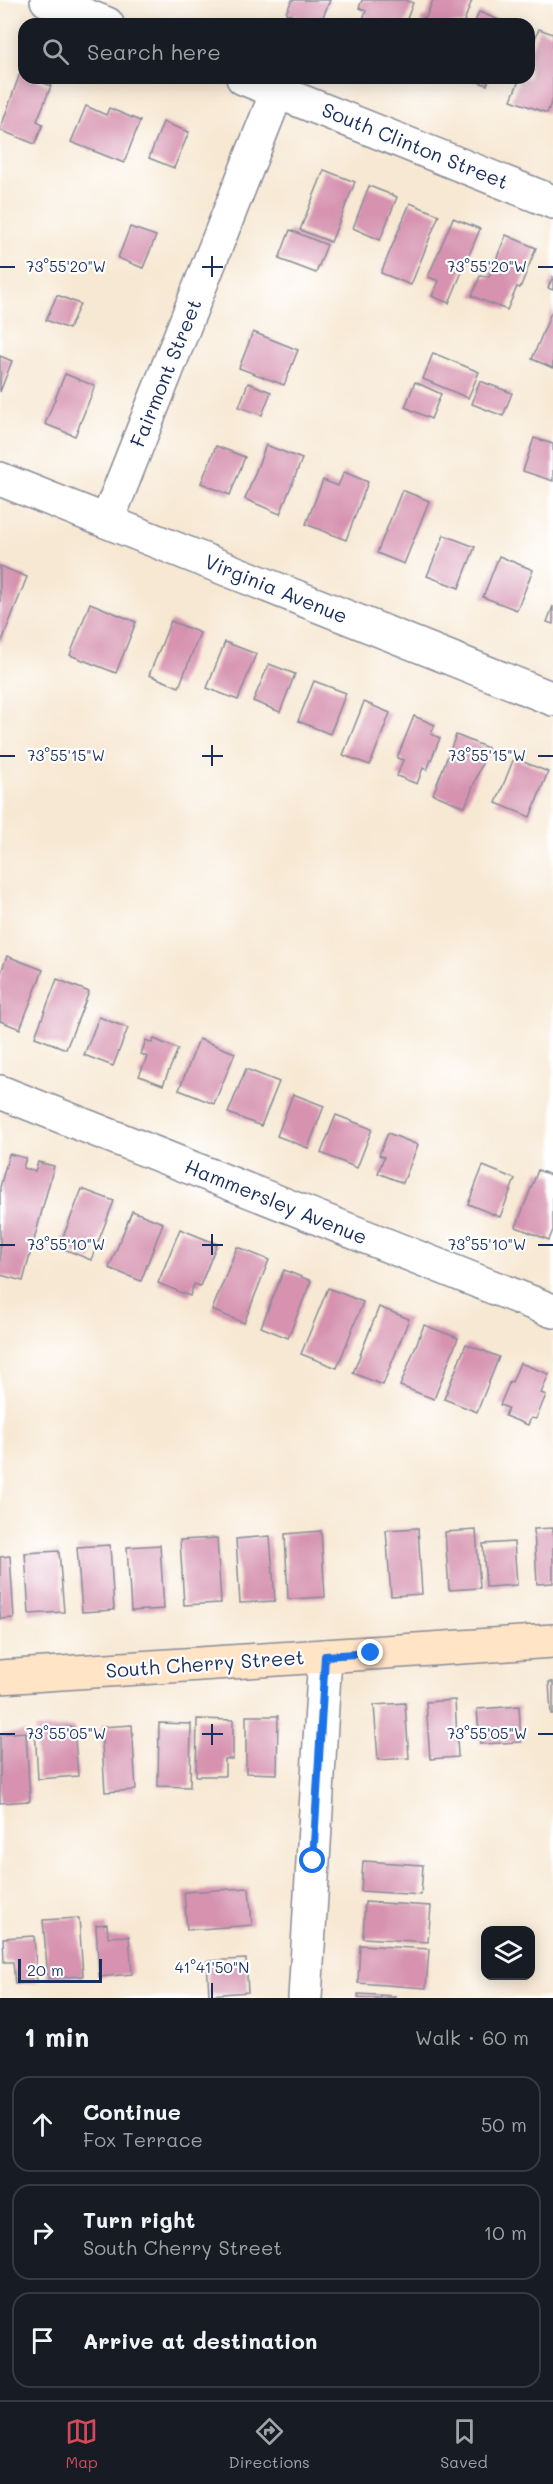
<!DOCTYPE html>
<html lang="en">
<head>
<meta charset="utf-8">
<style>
	body { margin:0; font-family:Mali,sans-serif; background:#20242c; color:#f1f3f6 }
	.controls { position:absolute; right:18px; bottom:18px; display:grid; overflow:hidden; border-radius:12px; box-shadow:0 3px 15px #0003 }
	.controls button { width:54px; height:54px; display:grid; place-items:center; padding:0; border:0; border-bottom:2px solid #363941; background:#171b24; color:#f1f3f6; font:30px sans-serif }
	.scale { position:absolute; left:18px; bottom:15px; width:84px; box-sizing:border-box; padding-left:6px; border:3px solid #1b2f5e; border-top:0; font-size:16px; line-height:21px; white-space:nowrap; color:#1b2f5e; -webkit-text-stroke:4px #fff; paint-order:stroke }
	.stop { position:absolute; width:18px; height:18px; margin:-14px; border:4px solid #1a73e8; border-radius:50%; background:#fff }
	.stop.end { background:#1a73e8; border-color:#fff; box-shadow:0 2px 6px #0008 }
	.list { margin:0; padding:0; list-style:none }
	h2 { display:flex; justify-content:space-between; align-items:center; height:78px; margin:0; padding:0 24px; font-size:26px }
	h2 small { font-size:20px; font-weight:400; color:#9ea1a6 }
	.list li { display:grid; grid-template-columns:39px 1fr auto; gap:18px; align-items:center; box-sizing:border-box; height:96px; margin:0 12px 12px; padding:0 12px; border:2px solid #363941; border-radius:18px }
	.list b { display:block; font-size:22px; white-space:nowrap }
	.list p { margin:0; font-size:20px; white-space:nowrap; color:#9ea1a6 }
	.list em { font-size:20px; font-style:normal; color:#9ea1a6 }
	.icon { flex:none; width:33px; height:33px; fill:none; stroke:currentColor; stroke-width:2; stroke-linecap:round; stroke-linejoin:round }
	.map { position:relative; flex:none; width:553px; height:1998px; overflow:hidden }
	.search { position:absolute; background:#171b24; box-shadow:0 3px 15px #0003; left:18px; right:18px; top:18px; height:66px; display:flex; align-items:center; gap:15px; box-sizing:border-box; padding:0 21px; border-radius:18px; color:#9ea1a6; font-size:22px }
	.sheet { height:402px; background:#171b24 }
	nav { display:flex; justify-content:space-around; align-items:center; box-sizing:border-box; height:84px; border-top:2px solid #363941; background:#171b24; font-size:16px; color:#9ea1a6 }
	nav a { display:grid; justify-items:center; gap:3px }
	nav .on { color:#d1495b }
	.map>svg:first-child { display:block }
</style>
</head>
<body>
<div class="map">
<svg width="553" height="1998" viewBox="0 0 553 1998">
	<rect width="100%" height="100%" fill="#fff"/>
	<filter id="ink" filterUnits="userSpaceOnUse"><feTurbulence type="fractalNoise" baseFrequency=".0167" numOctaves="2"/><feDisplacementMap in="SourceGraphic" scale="12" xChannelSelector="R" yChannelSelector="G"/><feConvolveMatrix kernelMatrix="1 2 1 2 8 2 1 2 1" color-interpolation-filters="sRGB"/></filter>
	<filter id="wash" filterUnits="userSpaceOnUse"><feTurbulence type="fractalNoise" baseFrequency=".008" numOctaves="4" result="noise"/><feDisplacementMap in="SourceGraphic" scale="24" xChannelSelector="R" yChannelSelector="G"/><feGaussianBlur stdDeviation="1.35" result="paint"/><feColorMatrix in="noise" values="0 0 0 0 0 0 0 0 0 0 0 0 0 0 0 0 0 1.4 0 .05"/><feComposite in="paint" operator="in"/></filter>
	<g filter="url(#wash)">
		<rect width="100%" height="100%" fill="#f7e8d3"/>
		<g id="blocks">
			<g fill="#d692af">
				<polygon points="292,0 330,0 320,24 313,24 286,13"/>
				<polygon points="362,0 405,0 413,3 405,24 361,24 366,11 359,8"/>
				<polygon points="433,0 472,0 463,24 420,24 422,18 426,17"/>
				<polygon points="479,12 509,24 474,24"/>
				<polygon points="539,29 553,34 553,98 547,113 511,100 520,78 529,78 529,54"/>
				<polygon points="20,73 24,75 24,78 32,78 51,86 37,121 43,124 35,144 0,130"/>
				<polygon points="468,78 489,78 487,85"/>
				<polygon points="86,106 106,115 109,108 140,121 124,163 71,142"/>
				<polygon points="163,122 189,132 174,168 149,158"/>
				<polygon points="324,170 355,182 331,242 300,230"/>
				<polygon points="369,186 397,197 380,240 353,228"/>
				<polygon points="410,203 439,215 411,285 381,273"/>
				<polygon points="453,218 480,229 449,303 432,296 439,281 428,277"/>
				<polygon points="130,227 156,236 143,268 118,258"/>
				<polygon points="290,230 327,245 316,273 279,259"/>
				<polygon points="506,235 536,248 520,288 517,287 507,310 472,296 480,276 489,277"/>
				<polygon points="553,276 553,290 548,288"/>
				<polygon points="57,295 80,304 69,329 46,320"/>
				<polygon points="553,308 553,368 532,359"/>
				<polygon points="253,332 298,350 284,385 239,368"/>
				<polygon points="433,353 479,372 468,398 423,379"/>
				<polygon points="0,356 12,361 0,392"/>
				<polygon points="65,374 95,386 75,436 45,424"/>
				<polygon points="480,381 512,393 503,416 472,404"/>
				<polygon points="415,382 441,394 431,419 405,407"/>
				<polygon points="248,383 271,392 262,415 239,407"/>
				<polygon points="534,438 553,444 553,481 523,471"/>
				<polygon points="266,445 302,459 280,514 245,499"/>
				<polygon points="216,446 245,457 230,495 201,483"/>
				<polygon points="344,472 368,482 346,540 306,524 323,480 338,486"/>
				<polygon points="402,490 429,501 404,564 377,553"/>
				<polygon points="444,535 475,547 459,588 427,576"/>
				<polygon points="499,556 533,570 517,610 483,597"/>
				<polygon points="0,566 27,577 0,646"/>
				<polygon points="90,603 136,622 116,673 70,655"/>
				<polygon points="553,606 553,624 547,622"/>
				<polygon points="171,621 200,633 179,687 149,675"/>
				<polygon points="225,642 256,654 238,700 207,688"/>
				<polygon points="269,664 295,674 280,712 253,701"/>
				<polygon points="314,681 346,693 330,734 298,721"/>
				<polygon points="364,702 390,713 370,765 343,755"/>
				<polygon points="414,716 435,725 431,734 440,738 427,770 423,768 417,784 397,776 403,760 397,758"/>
				<polygon points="456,735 488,748 465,807 433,794"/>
				<polygon points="514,758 548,772 530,817 496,803"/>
				<polygon points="7,956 43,970 20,1029 0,1021 0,975"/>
				<polygon points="57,979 89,992 66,1049 35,1037"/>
				<polygon points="99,1017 128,1028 113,1066 84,1055"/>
				<polygon points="154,1039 178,1049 163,1085 139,1076 147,1057 141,1054 146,1040 152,1043"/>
				<polygon points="199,1039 235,1053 214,1104 179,1090"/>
				<polygon points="246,1069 279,1082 261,1126 228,1113"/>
				<polygon points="293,1094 324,1106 308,1148 277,1136"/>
				<polygon points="336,1115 372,1129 357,1168 321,1153"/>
				<polygon points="388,1133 418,1145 403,1183 378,1173 384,1157 379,1155"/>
				<polygon points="9,1154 26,1158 23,1168 35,1171 38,1162 54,1166 23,1281 0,1275 0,1187"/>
				<polygon points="483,1166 515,1179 500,1217 468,1204"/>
				<polygon points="538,1170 553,1176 553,1230 549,1240 516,1227"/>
				<polygon points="82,1189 114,1201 91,1260 59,1247"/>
				<polygon points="132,1211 163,1223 141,1281 109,1268"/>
				<polygon points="180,1229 217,1244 200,1286 194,1284 190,1296 158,1283"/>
				<polygon points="237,1247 269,1260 244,1323 212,1310"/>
				<polygon points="284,1270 311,1281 288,1338 261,1327"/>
				<polygon points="328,1288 363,1302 337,1368 301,1354"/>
				<polygon points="379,1307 409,1319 383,1385 353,1373"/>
				<polygon points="424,1325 458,1338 434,1399 400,1386"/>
				<polygon points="466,1344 499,1357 477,1412 444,1399"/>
				<polygon points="520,1363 549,1374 541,1393 546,1395 536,1419 531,1418 528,1425 505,1416 508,1408 500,1405 510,1381 512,1382"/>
				<polygon points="418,1528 422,1594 391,1596 386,1530"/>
				<polygon points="553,1528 553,1583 537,1584 534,1529"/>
				<polygon points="476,1530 480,1588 449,1590 445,1532"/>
				<polygon points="321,1531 325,1597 288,1599 285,1534"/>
				<polygon points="270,1536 275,1601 240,1603 236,1539"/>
				<polygon points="217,1538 221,1603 184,1605 180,1540"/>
				<polygon points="514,1542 517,1585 486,1587 483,1544"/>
				<polygon points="110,1545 114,1610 82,1612 77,1547"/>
				<polygon points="160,1545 164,1609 131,1611 127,1547"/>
				<polygon points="59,1551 64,1612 29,1614 25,1553"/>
				<polygon points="10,1556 14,1618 0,1619 0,1557"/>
				<polygon points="549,1682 553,1682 553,1714 551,1714"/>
				<polygon points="455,1700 458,1757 430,1759 426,1702"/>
				<polygon points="405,1703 409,1758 378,1760 374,1705"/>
				<polygon points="519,1706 521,1742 480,1744 477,1709"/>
				<polygon points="246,1716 278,1716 277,1774 246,1773"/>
				<polygon points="197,1719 233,1720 233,1759 225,1759 225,1776 196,1776"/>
				<polygon points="159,1723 191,1724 190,1787 158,1786"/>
				<polygon points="132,1725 136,1790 105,1792 101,1727"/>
				<polygon points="74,1727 78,1776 38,1779 35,1729"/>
				<polygon points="26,1732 30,1801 0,1803 0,1734"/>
				<polygon points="363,1861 423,1865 421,1895 361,1891"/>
				<polygon points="249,1888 252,1925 187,1930 184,1892"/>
				<polygon points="365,1902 431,1906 428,1942 363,1938"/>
				<polygon points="79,1918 83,1976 48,1978 43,1920"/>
				<polygon points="107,1924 108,1937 129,1936 132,1974 99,1977 96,1925"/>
				<polygon points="34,1936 37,1982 15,1984 13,1962 4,1962 3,1938"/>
				<polygon points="360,1945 429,1949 426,1988 358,1983"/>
				<polygon points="246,1959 248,1992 209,1995 207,1961"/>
				<polygon points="358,1994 395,1996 394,1998 358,1998"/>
			</g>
		</g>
	</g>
	<g filter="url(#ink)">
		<use href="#blocks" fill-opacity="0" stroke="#898c98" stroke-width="1.5"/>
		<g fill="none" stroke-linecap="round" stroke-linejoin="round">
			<g stroke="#898c98" stroke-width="36">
				<g id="street">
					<polyline points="47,0 107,24"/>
					<polyline points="243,78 553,202"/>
					<polyline points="0,479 553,699"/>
					<polyline points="107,521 277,92"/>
					<polyline points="0,1092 553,1311"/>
					<polyline points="305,1998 325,1656"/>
				</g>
			</g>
			<g stroke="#898c98" stroke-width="36">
				<polyline id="secondary" points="0,1677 553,1641"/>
			</g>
			<use href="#street" stroke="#fff" stroke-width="33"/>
			<use href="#secondary" stroke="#ffe4c6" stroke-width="33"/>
		</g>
	</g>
	<g fill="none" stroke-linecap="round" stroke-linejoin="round" filter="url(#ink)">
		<polyline stroke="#1a73e8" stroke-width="8" points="313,1861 325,1656 371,1653"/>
	</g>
	<path fill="none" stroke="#1b2f5e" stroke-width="2" d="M212,256V277M0,267H15M202,267H223M538,267H553M212,745V766M0,756H15M202,756H223M538,756H553M212,1234V1255M0,1245H15M202,1245H223M538,1245H553M212,1724V1745M0,1734H15M202,1734H223M538,1734H553M212,1983V1998"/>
	<g text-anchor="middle" stroke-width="4.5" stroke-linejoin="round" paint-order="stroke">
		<g font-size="20" fill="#1b2f5e" stroke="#fff">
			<text transform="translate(415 146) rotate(22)" y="7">South Clinton Street</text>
			<text transform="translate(166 373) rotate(-68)" y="7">Fairmont Street</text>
			<text transform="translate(276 589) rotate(22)" y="7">Virginia Avenue</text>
			<text transform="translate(276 1202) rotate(22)" y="7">Hammersley Avenue</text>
			<text transform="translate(205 1664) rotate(-4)" y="7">South Cherry Street</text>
		</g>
	</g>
	<g font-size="15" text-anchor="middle" fill="#1b2f5e" stroke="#fff" stroke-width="4.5" stroke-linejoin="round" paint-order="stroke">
		<text x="487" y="272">73°55'20"W</text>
		<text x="66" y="272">73°55'20"W</text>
		<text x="66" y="761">73°55'15"W</text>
		<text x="487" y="761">73°55'15"W</text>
		<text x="487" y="1250">73°55'10"W</text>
		<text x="66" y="1250">73°55'10"W</text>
		<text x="66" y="1739">73°55'05"W</text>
		<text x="487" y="1739">73°55'05"W</text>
		<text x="212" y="1973">41°41'50"N</text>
	</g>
</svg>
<div class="controls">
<button><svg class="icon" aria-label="layers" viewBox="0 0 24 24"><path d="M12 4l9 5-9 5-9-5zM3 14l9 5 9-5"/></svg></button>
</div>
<div class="scale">20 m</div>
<div class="stop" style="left:313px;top:1861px"></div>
<div class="stop end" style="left:371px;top:1653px"></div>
<div class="search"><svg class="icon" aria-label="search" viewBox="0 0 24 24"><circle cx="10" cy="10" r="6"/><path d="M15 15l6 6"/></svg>Search here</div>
</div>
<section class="sheet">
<h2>1 min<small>Walk · 60 m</small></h2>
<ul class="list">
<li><svg class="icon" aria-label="ahead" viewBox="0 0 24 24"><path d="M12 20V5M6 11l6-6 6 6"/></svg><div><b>Continue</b><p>Fox Terrace</p></div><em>50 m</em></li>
<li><svg class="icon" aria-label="right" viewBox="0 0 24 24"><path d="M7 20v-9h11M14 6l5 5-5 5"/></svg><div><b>Turn right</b><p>South Cherry Street</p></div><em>10 m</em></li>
<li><svg class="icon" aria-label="arrive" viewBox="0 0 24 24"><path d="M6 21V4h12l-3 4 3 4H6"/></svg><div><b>Arrive at destination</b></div></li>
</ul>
</section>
<nav>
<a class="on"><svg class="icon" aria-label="map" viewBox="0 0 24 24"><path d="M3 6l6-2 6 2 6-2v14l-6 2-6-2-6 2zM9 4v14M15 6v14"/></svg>Map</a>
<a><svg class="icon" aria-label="directions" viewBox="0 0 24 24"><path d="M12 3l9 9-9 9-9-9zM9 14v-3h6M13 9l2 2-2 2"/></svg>Directions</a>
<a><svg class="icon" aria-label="saved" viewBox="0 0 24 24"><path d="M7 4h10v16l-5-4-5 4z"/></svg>Saved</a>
</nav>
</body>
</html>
